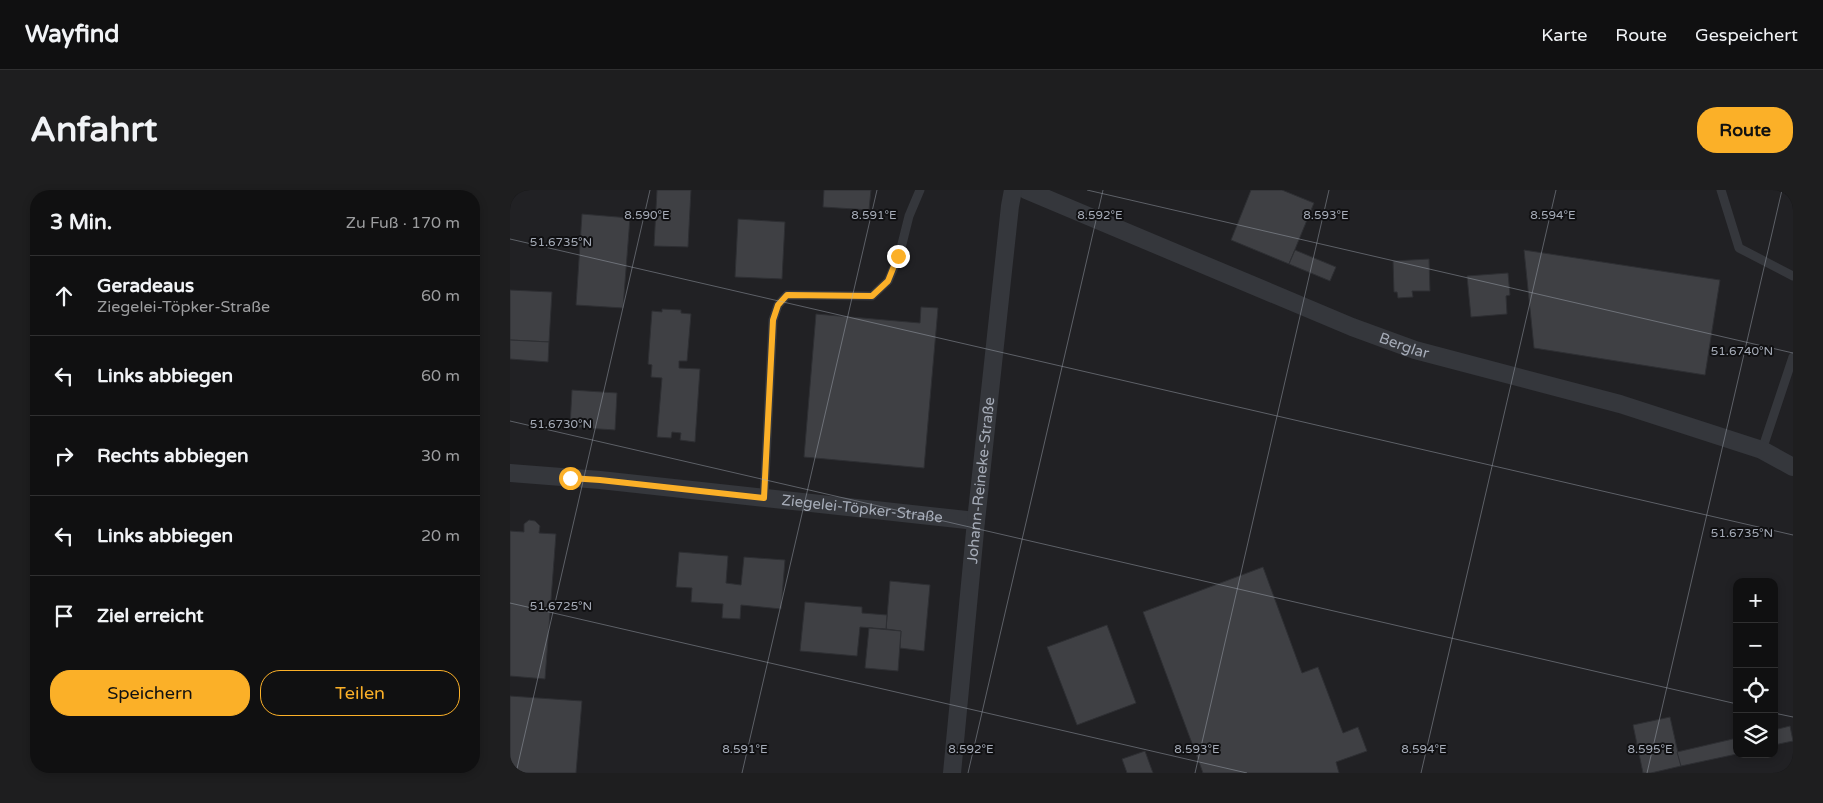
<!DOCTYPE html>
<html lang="de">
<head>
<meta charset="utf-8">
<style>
	body { margin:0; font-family:"Varela Round",sans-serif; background:#1e1e1f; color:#f1f3f6 }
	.controls { position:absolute; right:15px; bottom:15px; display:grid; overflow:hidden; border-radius:10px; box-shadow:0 2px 8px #0003 }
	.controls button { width:45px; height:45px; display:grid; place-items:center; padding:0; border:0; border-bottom:1px solid #303031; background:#101011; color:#f1f3f6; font:25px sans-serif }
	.stop { position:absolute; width:15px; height:15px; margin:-11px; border:4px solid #fbb028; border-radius:50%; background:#fff }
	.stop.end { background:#fbb028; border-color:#fff; box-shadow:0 1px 5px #0008 }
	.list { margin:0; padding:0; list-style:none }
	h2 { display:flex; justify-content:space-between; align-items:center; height:65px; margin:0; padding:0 20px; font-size:21px }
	h2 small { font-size:16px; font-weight:400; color:#9c9d9f }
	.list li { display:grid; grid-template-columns:32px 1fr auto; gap:15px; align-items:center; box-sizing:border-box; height:80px; padding:0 20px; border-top:1px solid #303031 }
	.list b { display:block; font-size:19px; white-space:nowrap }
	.list p { margin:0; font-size:16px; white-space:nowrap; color:#9c9d9f }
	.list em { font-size:16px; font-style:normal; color:#9c9d9f }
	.actions { display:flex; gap:10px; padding:15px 20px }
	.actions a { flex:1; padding:11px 0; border:1px solid #fbb028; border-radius:20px; text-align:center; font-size:18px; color:#fbb028 }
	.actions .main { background:#fbb028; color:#111 }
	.icon { flex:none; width:28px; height:28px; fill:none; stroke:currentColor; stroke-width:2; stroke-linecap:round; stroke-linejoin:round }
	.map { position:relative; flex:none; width:1283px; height:583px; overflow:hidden; border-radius:20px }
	header { display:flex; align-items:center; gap:30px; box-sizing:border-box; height:70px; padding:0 25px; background:#101011; border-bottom:1px solid #303031 }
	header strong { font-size:24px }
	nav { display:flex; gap:28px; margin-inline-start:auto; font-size:18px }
	.intro { display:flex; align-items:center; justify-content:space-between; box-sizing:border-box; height:120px; padding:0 30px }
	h1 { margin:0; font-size:35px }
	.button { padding:12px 22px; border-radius:20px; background:#fbb028; color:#111; font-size:18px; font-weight:700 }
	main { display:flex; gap:30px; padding:0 30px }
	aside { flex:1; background:#101011; border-radius:20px; box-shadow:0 2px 8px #0003 }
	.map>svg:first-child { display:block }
</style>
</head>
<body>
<header>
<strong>Wayfind</strong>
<nav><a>Karte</a><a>Route</a><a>Gespeichert</a></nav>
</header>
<div class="intro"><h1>Anfahrt</h1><a class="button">Route</a></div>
<main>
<aside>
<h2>3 Min.<small>Zu Fuß · 170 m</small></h2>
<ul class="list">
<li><svg class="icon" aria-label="ahead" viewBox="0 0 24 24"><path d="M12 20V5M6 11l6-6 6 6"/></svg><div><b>Geradeaus</b><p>Ziegelei-Töpker-Straße</p></div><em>60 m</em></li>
<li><svg class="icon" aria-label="left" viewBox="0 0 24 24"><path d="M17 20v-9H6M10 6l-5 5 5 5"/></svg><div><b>Links abbiegen</b></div><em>60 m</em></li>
<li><svg class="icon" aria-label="right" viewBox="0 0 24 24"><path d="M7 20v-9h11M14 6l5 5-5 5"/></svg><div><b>Rechts abbiegen</b></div><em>30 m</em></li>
<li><svg class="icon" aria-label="left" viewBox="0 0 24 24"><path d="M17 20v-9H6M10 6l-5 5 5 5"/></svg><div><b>Links abbiegen</b></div><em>20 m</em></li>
<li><svg class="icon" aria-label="arrive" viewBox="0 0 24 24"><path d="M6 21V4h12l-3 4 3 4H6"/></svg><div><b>Ziel erreicht</b></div></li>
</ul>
<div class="actions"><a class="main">Speichern</a><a>Teilen</a></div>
</aside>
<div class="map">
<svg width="1283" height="583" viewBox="0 0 1283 583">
	<rect width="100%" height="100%" fill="#151517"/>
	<path fill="#212124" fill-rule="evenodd" d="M0,0H1283V583H0ZM1227,392H1264V564H1227Z"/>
	<g fill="#3f4044" stroke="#2e2f33">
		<polygon points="147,0 181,0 178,57 144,56"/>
		<polygon points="314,0 361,0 359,20 313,17"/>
		<polygon points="741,0 772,0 804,13 779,74 721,50"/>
		<polygon points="72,24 120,28 113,118 66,115"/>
		<polygon points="228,29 275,32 272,89 225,87"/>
		<polygon points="785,60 826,77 820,91 779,74"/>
		<polygon points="1014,60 1210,90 1195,185 1024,158"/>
		<polygon points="919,69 920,101 902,101 903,107 888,108 887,102 884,102 883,71"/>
		<polygon points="998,83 1000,105 996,106 997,124 961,127 957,86"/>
		<polygon points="0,100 42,102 39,152 0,150"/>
		<polygon points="411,117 428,118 414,278 294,267 306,124 410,133"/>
		<polygon points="152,119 171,120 171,123 181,124 177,171 169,171 169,178 190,179 185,252 170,250 171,243 162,242 161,248 147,247 152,188 141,187 142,175 138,174 142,121 152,122"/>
		<polygon points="0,150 39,152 38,172 0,169"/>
		<polygon points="62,200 107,203 105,240 60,237"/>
		<polygon points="19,330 25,331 30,336 29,343 46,344 35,489 0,486 0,341 14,342 14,334"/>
		<polygon points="169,362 218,366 216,393 231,395 234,367 275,370 271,419 231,415 230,429 212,428 213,414 181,412 182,398 166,397"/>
		<polygon points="753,377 792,483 808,477 833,543 848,537 857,561 826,572 829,583 693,583 633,422"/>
		<polygon points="380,391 420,395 414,461 390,458 391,441 376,439"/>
		<polygon points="295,412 352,417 352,423 377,425 376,439 350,437 347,466 290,461"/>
		<polygon points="597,435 626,513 567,535 537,457"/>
		<polygon points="359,438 391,441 388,481 355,478"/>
		<polygon points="0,506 72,511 66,583 0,583"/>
		<polygon points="1160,527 1171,576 1141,583 1133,583 1123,535"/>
		<polygon points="1280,536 1283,551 1264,555 1264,540"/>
		<polygon points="1227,548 1227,564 1171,576 1167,562"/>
		<polygon points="635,561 643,583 617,583 612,569"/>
	</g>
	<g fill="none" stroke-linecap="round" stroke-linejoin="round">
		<g stroke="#35373c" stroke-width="9">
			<polyline points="1211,0 1229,58 1283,86"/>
			<polyline points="1252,260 1283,167"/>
			<polyline points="254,308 263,130 268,115 277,105 362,106 378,91 389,66 399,26 410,0"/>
		</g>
		<g stroke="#35373c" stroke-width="18">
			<path id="s1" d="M516,0L842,137L905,160L1110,214L1252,260L1283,277"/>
			<path id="s2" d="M0,283L90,290L466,331"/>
			<path id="s3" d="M442,583L466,331L500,16L503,0"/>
		</g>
	</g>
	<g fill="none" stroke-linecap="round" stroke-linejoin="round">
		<polyline stroke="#fbb028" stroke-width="6" points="60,288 90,290 254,308 263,130 268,115 277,105 362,106 378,91 388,66"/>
	</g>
	<path fill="none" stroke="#a6acb8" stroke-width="1" stroke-opacity="0.45" d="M577,0L1283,163M0,49L1283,345M0,231L1227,514M0,413L737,583M1264,523L1283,527M6,583L140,0M232,583L367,0M458,583L593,0M685,583L819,0M911,583L1046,0M1137,583L1272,0"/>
	<g text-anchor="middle" stroke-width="4" stroke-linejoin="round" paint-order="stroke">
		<g font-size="15" fill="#a6acb8" stroke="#101012">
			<text dy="5" stroke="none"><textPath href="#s1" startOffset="409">Berglar</textPath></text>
			<text dy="5" stroke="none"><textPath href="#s3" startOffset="294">Johann-Reineke-Straße</textPath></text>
			<text dy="5" stroke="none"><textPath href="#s2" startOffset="354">Ziegelei-Töpker-Straße</textPath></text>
		</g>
	</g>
	<g font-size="12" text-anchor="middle" fill="#a6acb8" stroke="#101012" stroke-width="4" stroke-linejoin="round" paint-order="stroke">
		<text x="137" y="29">8.590°E</text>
		<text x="364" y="29">8.591°E</text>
		<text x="590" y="29">8.592°E</text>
		<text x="1043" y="29">8.594°E</text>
		<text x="816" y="29">8.593°E</text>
		<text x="51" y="56">51.6735°N</text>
		<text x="1232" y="165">51.6740°N</text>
		<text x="51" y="238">51.6730°N</text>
		<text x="1232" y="347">51.6735°N</text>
		<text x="51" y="420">51.6725°N</text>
		<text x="235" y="563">8.591°E</text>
		<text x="461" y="563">8.592°E</text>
		<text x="687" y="563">8.593°E</text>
		<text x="914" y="563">8.594°E</text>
		<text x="1140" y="563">8.595°E</text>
	</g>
</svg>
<div class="controls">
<button>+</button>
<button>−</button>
<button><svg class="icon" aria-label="locate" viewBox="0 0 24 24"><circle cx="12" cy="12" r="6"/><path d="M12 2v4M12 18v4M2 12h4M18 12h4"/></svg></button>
<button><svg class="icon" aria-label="layers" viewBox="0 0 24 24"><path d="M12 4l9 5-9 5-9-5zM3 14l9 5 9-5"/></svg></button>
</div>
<div class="stop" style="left:60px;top:288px"></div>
<div class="stop end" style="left:388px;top:66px"></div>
</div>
</main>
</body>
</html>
